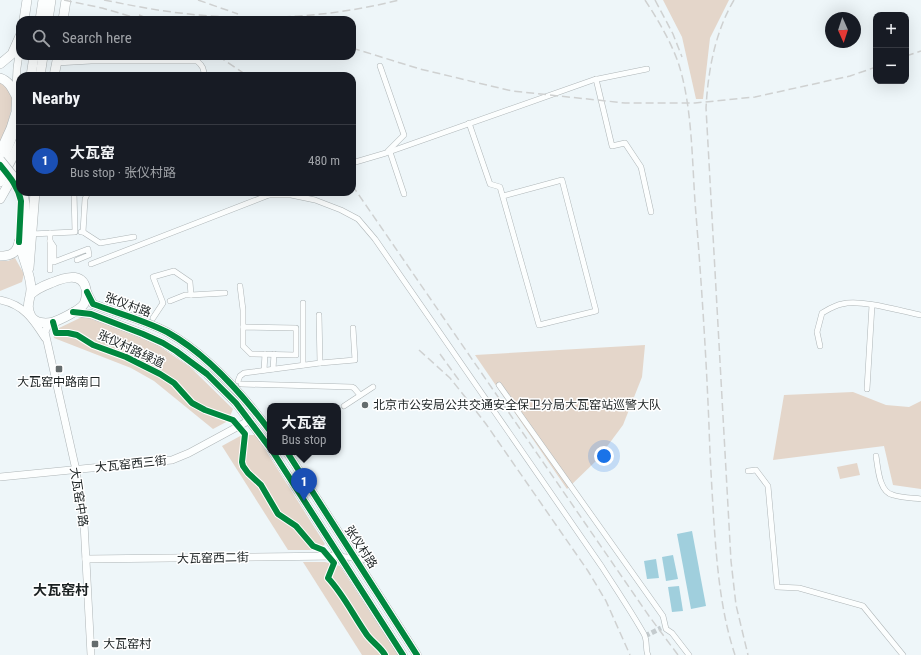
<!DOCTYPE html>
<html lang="en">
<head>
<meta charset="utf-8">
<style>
	body { margin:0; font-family:"Roboto Condensed","Noto Sans SC",sans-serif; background:#20242c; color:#f1f3f6 }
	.controls { position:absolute; right:12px; top:12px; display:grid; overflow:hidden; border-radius:8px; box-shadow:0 4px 16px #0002 }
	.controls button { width:36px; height:36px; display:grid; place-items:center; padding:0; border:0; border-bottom:1px solid #363941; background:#171b24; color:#f1f3f6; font:20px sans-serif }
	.compass { position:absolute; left:825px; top:12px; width:36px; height:36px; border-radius:50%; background:#171b24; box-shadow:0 4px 16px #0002; rotate:177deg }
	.you { position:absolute; left:604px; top:456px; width:14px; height:14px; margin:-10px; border:3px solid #fff; border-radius:50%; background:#1a73e8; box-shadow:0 0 0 6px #1a73e833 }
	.badge { display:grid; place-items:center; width:26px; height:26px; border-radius:50%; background:#656c6d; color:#fff; font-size:13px; font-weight:700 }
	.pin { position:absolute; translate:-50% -33px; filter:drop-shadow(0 1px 2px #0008) }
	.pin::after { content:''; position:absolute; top:21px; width:14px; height:12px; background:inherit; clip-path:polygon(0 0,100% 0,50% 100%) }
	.popup { position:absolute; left:267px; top:403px; width:74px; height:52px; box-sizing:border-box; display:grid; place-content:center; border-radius:8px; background:#171b24; filter:drop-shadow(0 1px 3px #0005); font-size:13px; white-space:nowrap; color:#9ea1a6 }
	.popup b { font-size:15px; color:#f1f3f6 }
	.popup::after { content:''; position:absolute; left:50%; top:100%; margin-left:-8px; border:8px solid transparent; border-top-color:#171b24 }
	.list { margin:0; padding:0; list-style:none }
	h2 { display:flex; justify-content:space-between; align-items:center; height:52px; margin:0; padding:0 16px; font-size:17px }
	h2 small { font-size:13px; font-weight:400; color:#9ea1a6 }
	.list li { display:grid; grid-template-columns:26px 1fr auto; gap:12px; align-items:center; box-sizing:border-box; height:72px; padding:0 16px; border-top:1px solid #363941 }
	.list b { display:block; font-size:15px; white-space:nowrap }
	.list p { margin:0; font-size:13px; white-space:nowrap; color:#9ea1a6 }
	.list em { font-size:13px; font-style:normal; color:#9ea1a6 }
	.icon { flex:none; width:22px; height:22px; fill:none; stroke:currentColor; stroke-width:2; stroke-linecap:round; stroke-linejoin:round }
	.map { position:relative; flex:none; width:921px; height:655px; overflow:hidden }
	.search { position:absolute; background:#171b24; box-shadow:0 4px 16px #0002; left:16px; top:16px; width:340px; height:44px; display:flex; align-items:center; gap:10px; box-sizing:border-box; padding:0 14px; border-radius:12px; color:#9ea1a6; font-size:15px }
	.panel { position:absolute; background:#171b24; box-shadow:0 4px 16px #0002; left:16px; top:72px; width:340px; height:124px; border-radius:12px }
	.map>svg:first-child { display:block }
</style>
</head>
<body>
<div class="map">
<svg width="921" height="655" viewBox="0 0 921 655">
	<rect width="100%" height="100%" fill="#eef6f9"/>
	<g fill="#e4d6ca">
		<polygon points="663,0 729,0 710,38 703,99 696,99 682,37"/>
		<polygon points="0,79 14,97 1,154 0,152"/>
		<polygon points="15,258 24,274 22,282 0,291 0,261 8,261"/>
		<polygon points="82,317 89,318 156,344 190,367 233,409 228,421 213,429 154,381 131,368 54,338 53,333 59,328"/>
		<polygon points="645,345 642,377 623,425 597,460 567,489 475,355"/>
		<polygon points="853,392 886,405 909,407 921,401 921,489 893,485 884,446 773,460 784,395"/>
		<polygon points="242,435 256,435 325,544 319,550 288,550 222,446"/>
		<polygon points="857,463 860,475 840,479 837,467"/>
		<polygon points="303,562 325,562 340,566 398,655 362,655"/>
	</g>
	<g fill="#a0cfdd">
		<polygon points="692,531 706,606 691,609 677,534"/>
		<polygon points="673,555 678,579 666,581 662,557"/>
		<polygon points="656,559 659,578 647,579 644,561"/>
		<polygon points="679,586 683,611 672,612 668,587"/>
	</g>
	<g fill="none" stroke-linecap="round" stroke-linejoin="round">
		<polyline stroke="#c4cbce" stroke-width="5" stroke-dasharray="5 2.5" stroke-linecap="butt" points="645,636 661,628"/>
		<g stroke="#aeb5b7" stroke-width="6">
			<g id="street">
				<path d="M56,63L91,61H197C203,66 204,69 204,76"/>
				<polyline points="380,66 404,135 388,151"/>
				<polyline points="596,79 612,146 625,143 641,167 651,212"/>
				<polyline points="469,123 490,184 500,187 539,325 596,311 562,180 503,196"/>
				<polyline points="390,152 404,194"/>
				<polyline points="352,163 386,153 593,80 647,69"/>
				<path d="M268,195H291L315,200L341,210L358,219L375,239L602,567C616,589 631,611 644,634C648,642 645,650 648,655"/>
				<polyline points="81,232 83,232 85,199 88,192"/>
				<polyline points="83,232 100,243 134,237"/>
				<polyline points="31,234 75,232 74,192"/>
				<polyline points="50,241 54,247 54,262 88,249 89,255 77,260"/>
				<polyline points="91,264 269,195"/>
				<polyline points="50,270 50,233"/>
				<polyline points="240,286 243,310 243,327"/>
				<polyline points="191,295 225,293"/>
				<polyline points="153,318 163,303 153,277 174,271 190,282 191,295 185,295 170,301"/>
				<polygon points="243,327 296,328 296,355 251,354 243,346"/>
				<path d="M820,346L817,332L822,313C829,309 835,305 842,304C861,299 901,311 921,315"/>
				<polyline points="320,363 355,360 353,328"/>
				<polyline points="303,365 303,303"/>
				<polyline points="273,369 274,354"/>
				<polyline points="264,370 265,354"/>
				<polyline points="238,381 240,376 244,373 320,363 319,315"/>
				<polyline points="241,384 352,387 354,388 360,395"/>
				<polyline points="499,385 663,616 666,629 672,633 689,655"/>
				<polyline points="867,389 872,305"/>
				<polyline points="344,406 373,387"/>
				<path d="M876,456C878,468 879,492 893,495C902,498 912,498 921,499"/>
				<polyline points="748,471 756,470 768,486 777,587 799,588 863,606 903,655"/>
				<polyline points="339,556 375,561"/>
			</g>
		</g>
		<g stroke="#aeb5b7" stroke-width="8">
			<g id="secondary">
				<polyline points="0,150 10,128 15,112 17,68 20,47"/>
				<path d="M0,300C24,305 33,319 45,338"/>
				<polyline points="53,322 47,327 45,332 76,470 84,523 91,655"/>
				<polyline points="0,477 172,460 189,453 250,420"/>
				<polyline points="86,559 339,556"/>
			</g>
		</g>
		<g stroke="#aeb5b7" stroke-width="9">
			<g id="primary">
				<path d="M87,292L93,304C117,313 144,320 167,332C207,354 243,395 270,431"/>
				<polyline points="73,312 91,314 143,334 163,343 176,351 207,374 236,403 270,448"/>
				<polyline points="273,452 403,655"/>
				<polyline points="287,452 417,655"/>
			</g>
		</g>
		<g stroke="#aeb5b7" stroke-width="10">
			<g id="highway">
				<polyline points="24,20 27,0"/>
				<polyline points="40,20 43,0"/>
				<polyline points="48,20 51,0"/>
				<polyline points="63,20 66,0"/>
				<polyline points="0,64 12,54 20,36"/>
				<polyline points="31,76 34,56"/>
				<polyline points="40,76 43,56"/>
				<polyline points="54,76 58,56"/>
				<path d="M0,78C9,81 12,88 16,96"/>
				<polyline points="0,165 10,142 20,116"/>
				<polyline points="0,182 20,142"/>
				<polyline points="23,192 25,205 24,249"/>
				<polyline points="0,199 20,164"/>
				<path d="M19,242C22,257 31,274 31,289C31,298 25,306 31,316C35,323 45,324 53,322C60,320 80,310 84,304C86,300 87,293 86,289C82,271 63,278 51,283C43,286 36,289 30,295"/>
				<path d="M0,256C11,256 17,253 19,242"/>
				<polyline points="29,268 35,192"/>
			</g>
		</g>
		<use href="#street" stroke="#fcfefe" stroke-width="5"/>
		<use href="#secondary" stroke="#fcfefe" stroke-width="7"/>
		<use href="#primary" stroke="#fcfefe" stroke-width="8"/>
		<use href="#highway" stroke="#fcfefe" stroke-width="9"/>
		<g stroke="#cfd1d1" stroke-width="1.5" stroke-dasharray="8 4" stroke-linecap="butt">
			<polyline points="64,0 102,8 143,20"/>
			<path d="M104,0C129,5 154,10 180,13C251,22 329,18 399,0"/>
			<polyline points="198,0 238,14"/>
			<path d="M645,0C658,20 670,40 678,62C692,104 692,158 695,202C701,276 706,351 709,426C710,458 712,491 714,523C717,567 721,613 735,655"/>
			<polyline points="655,0 673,34 682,57"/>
			<path d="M734,0C715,32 708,71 706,108L731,561L736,605L748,655"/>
			<polyline points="139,15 152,20"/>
			<polyline points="352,48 420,69 512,91 625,103 695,103 755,97 850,76 876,67"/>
			<polyline points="218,56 248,76"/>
			<polyline points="906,56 921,51"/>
			<polyline points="352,185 649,616 678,655"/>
			<polyline points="419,350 450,378 462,393 486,424 588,571 606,601 630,655"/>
			<polyline points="440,354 461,383"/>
		</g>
		<g stroke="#aeb5b7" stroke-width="10" stroke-linecap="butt">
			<polyline id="highway-bridge" points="0,160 17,181"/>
		</g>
		<use href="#highway-bridge" stroke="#fcfefe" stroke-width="9"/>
		<g stroke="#fff" stroke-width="8">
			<g id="cycleway">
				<path d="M0,165C9,176 18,186 21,201L19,242"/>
				<path d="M87,292L93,304C117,313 144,320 167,332C207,354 243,395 270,431"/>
				<polyline points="73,312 91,314 143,334 163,343 176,351 207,374 236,403 270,448"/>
				<path d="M53,322L56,333H68L77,335L93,345L126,357L160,374L174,383L192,403L205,410L233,420L245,434L242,462L243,466L248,473L261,485L278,514L296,526L313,546L323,550L334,563L328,578C343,594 352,613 365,632C370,641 380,646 385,655"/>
				<polyline points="273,452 403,655"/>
				<polyline points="287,452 417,655"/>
			</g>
		</g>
		<use href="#cycleway" stroke="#00873e" stroke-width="6"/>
	</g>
	<g fill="#656c6d" stroke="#fff" stroke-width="1.5">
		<rect x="55" y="365" width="8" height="8" rx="2"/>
		<circle cx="365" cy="405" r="4"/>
		<rect x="91" y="640" width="8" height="8" rx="2"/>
	</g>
	<g text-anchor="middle" stroke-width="3" stroke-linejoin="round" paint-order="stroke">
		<g font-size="12" fill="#1b2122" stroke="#fff">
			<text transform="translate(128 305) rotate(20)" y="4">张仪村路</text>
			<text transform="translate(131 349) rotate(25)" y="4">张仪村路绿道</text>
			<text transform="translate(131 464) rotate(-6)" y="4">大瓦窑西三街</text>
			<text transform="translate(79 497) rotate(81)" y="4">大瓦窑中路</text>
			<text transform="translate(361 547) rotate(57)" y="4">张仪村路</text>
			<text transform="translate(213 558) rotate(-1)" y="4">大瓦窑西二街</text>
		</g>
		<g font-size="12" fill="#1b2122" stroke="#fff" text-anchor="start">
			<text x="59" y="386" text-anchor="middle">大瓦窑中路南口</text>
			<text x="373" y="409">北京市公安局公共交通安全保卫分局大瓦窑站巡警大队</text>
			<text x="103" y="648">大瓦窑村</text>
		</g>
		<g font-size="14" font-weight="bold" fill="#1b2122" stroke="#fff">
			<text x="61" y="595">大瓦窑村</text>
		</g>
	</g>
</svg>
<div class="controls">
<button>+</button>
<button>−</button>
</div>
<svg class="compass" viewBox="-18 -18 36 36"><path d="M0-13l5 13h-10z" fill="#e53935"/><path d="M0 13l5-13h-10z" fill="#9ea1a6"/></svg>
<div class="you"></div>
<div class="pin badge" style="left:304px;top:501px;background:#1a4fb4">1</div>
<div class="popup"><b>大瓦窑</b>Bus stop</div>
<div class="search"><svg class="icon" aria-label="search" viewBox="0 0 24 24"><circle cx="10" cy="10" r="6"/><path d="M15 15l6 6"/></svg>Search here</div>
<section class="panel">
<h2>Nearby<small></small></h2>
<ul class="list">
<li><span class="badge" style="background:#1a4fb4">1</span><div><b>大瓦窑</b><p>Bus stop · 张仪村路</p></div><em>480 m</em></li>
</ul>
</section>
</div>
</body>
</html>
